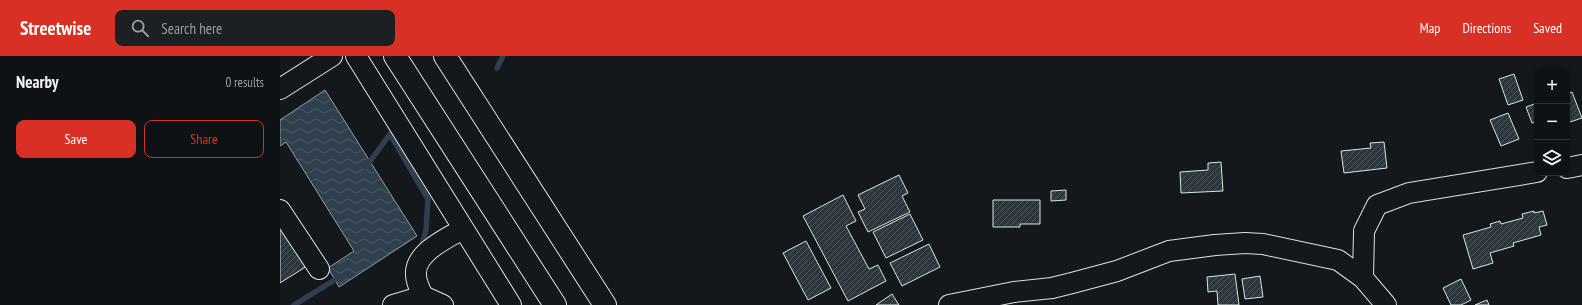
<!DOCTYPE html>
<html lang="en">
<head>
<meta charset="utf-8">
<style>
	body { margin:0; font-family:"PT Sans Narrow",sans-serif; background:#1d2022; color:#f1f3f6 }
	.controls { position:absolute; right:12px; top:12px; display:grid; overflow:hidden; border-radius:8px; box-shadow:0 2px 6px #0003 }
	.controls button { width:36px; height:36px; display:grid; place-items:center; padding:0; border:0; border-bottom:1px solid #2f3234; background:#0f1215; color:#f1f3f6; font:20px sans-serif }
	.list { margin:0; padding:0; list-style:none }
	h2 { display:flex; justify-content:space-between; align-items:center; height:52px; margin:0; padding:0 16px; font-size:17px }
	h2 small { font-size:13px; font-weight:400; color:#9b9ea0 }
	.actions { display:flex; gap:8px; padding:12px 16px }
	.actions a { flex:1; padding:9px 0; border:1px solid #d93025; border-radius:8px; text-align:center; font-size:14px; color:#d93025 }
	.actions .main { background:#d93025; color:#fff }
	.icon { flex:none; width:22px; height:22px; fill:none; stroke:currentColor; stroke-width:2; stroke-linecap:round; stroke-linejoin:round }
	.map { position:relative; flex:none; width:1302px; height:249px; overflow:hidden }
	header { display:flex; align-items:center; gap:24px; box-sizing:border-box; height:56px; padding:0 20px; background:#d93025; color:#fff }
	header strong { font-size:19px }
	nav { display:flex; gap:22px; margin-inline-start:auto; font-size:14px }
	.search { width:280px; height:36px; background:#1d2022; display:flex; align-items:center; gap:10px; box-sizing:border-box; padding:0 14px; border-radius:8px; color:#9b9ea0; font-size:15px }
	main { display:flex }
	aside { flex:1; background:#0f1215 }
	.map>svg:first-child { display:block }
</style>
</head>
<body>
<header>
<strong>Streetwise</strong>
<div class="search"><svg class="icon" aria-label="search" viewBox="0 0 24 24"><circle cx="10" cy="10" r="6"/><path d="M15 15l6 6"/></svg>Search here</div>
<nav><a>Map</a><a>Directions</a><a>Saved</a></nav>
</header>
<main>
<aside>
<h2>Nearby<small>0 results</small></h2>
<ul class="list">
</ul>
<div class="actions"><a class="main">Save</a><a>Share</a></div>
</aside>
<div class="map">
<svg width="1302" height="249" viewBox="0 0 1302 249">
	<defs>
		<pattern id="water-waves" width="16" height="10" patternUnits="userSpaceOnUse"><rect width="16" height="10" fill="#2f3f4d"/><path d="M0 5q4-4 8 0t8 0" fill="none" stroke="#4c5b66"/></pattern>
		<pattern id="building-hatch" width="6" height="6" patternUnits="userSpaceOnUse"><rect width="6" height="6" fill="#2c363c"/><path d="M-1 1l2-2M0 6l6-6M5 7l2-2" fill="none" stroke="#4a5358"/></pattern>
	</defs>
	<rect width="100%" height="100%" fill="#14181c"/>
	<polygon fill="url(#water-waves)" stroke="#939e99" points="45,34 137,180 59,231 48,212 74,195 6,86 0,90 0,64"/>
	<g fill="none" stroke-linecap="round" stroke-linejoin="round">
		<g stroke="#2f3f4d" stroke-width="5.5">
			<polyline points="217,12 223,0"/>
			<polyline points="86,111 110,78 148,143 146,174 141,193"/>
			<polyline points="14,249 61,220"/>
		</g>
	</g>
	<g fill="url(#building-hatch)" stroke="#d8e6dc">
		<polygon points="1234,18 1243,44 1228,49 1219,23"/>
		<polygon points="1292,36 1302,62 1287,67 1287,38"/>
		<polygon points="1257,47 1257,66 1252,67 1246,51"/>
		<polygon points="1228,57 1239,83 1221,90 1210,64"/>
		<polygon points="1104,86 1107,112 1064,117 1061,95 1091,92 1090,87"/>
		<polygon points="941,106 943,135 901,137 900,116 928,114 928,107"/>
		<polygon points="619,119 628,137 622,140 630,156 588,176 578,156 585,153 578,139"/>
		<polygon points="786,134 786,144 771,145 771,135"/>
		<polygon points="563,139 576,165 566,170 589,213 598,209 606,225 568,245 523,160"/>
		<polygon points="713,144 760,144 760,168 740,168 740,171 713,171"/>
		<polygon points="1254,155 1254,157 1263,155 1267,169 1259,171 1261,179 1233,187 1234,190 1210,197 1213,207 1193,213 1183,179 1211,171 1210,168 1220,165 1221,168 1243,162 1242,158"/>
		<polygon points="630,158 643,184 606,202 593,176"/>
		<polygon points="0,169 27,210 0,227"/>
		<polygon points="526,185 551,232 528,244 503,197"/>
		<polygon points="649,188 660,211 622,230 610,207"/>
		<polygon points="955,218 959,249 938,249 937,235 928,236 927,221"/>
		<polygon points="980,220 983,241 965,243 962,223"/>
		<polygon points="1181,223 1191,244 1181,249 1171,249 1163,232"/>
		<polygon points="612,238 619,249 596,249"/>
		<polygon points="1207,244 1209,249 1195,249"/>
	</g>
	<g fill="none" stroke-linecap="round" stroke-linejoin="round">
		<g stroke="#d8e6dc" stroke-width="22">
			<g id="minor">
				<polyline points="76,0 231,249"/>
				<polyline points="0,33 52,0"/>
				<polyline points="1287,112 1302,109"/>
				<polyline points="0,154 39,213"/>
				<polyline points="1083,222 1084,175 1097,149 1129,137 1257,116"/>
				<path d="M143,240C140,234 136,226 136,219C134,197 167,182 183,173"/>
				<polyline points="113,249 143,240 163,249"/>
				<polyline points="669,249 734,236 772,232 792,227 837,215 889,195 935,189 965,187 983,188 1058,204 1083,222 1106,249"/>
			</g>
		</g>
		<g stroke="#d8e6dc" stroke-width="24">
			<g id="highway">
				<polyline points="115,0 275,249"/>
				<polyline points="165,0 325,249"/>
			</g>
		</g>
		<use href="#minor" stroke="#14181c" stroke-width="20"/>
		<use href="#highway" stroke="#14181c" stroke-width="22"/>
	</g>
</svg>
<div class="controls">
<button>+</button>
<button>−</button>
<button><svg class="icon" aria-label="layers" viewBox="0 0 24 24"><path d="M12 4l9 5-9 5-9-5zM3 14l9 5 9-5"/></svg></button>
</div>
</div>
</main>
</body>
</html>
